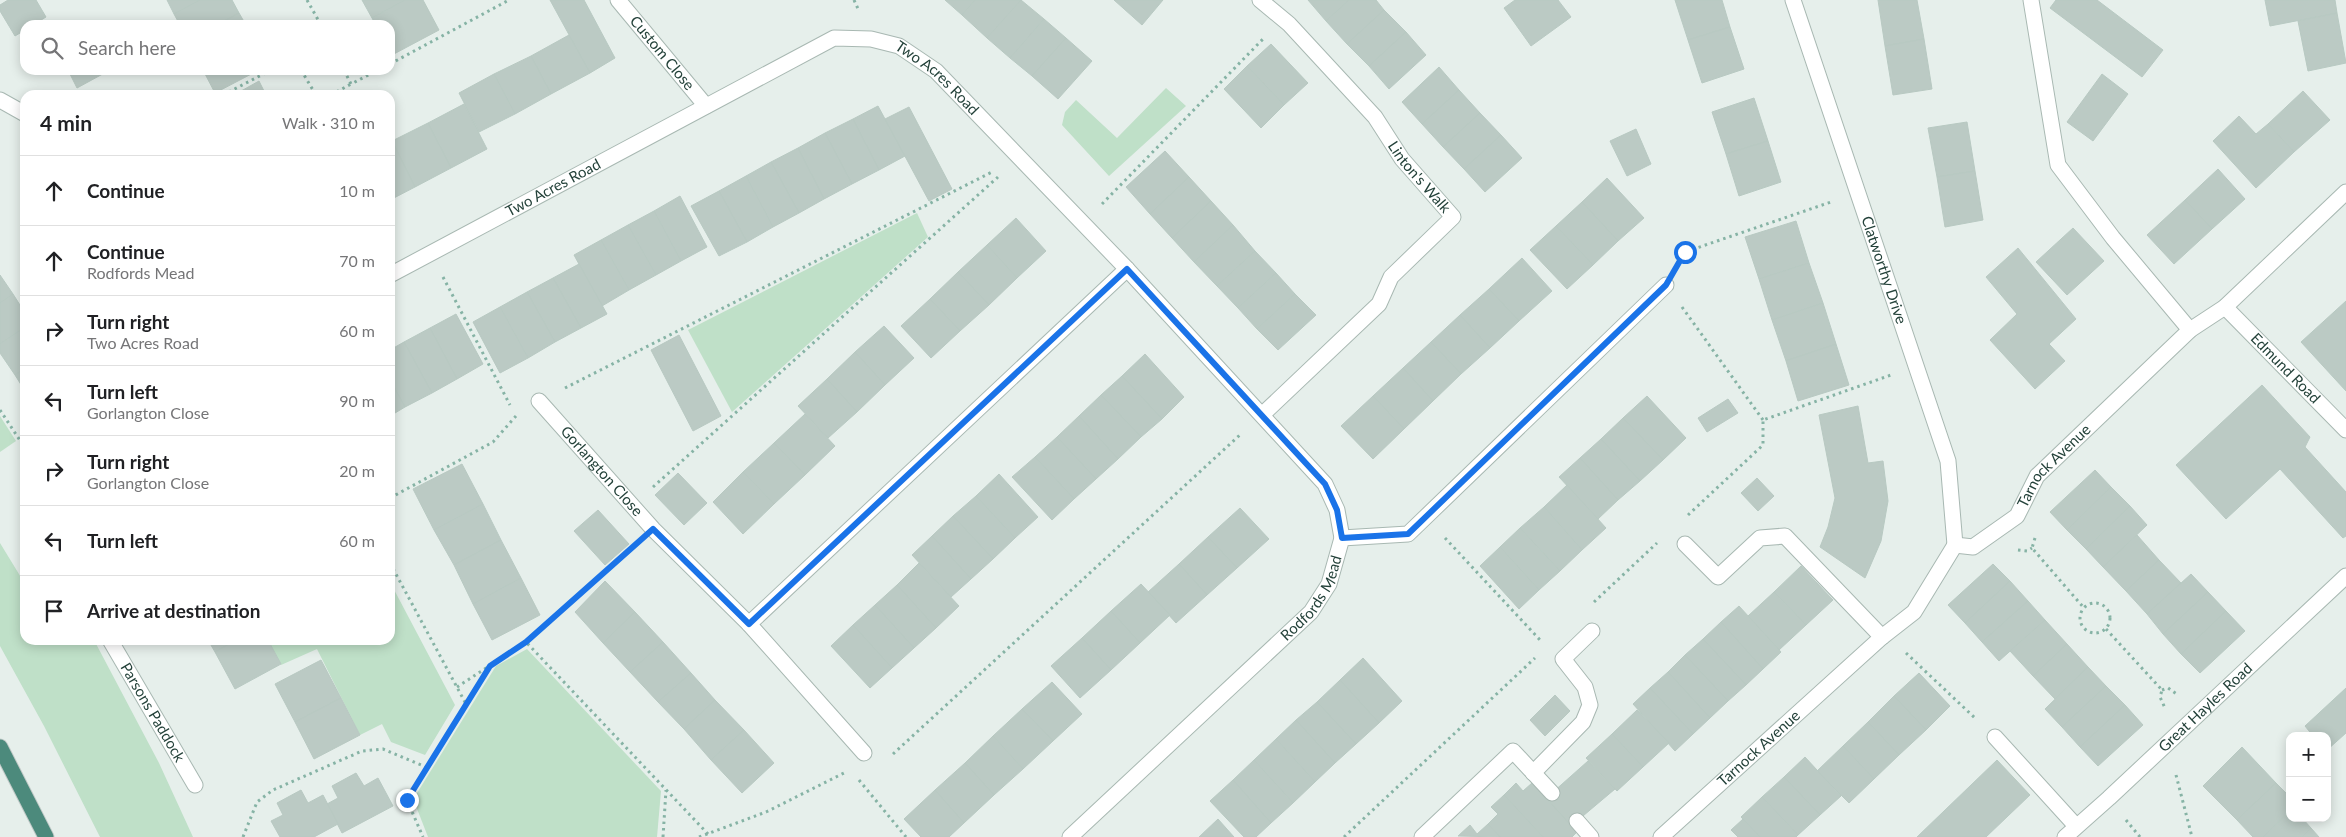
<!DOCTYPE html>
<html lang="en">
<head>
<meta charset="utf-8">
<style>
	body { margin:0; font-family:Lato,sans-serif; background:#f2f2f2; color:#202124 }
	.controls { position:absolute; right:15px; bottom:15px; display:grid; overflow:hidden; border-radius:10px; box-shadow:0 2px 12px #0003 }
	.controls button { width:45px; height:45px; display:grid; place-items:center; padding:0; border:0; border-bottom:1px solid #e0e0e0; background:#fff; color:#202124; font:25px sans-serif }
	.stop { position:absolute; width:15px; height:15px; margin:-11px; border:4px solid #1a73e8; border-radius:50%; background:#fff }
	.stop.end { background:#1a73e8; border-color:#fff; box-shadow:0 1px 5px #0008 }
	.list { margin:0; padding:0; list-style:none }
	h2 { display:flex; justify-content:space-between; align-items:center; height:65px; margin:0; padding:0 20px; font-size:21px }
	h2 small { font-size:16px; font-weight:400; color:#757577 }
	.list li { display:grid; grid-template-columns:32px 1fr auto; gap:15px; align-items:center; box-sizing:border-box; height:70px; padding:0 20px; border-top:1px solid #e0e0e0 }
	.list b { display:block; font-size:19px; white-space:nowrap }
	.list p { margin:0; font-size:16px; white-space:nowrap; color:#757577 }
	.list em { font-size:16px; font-style:normal; color:#757577 }
	.icon { flex:none; width:28px; height:28px; fill:none; stroke:currentColor; stroke-width:2; stroke-linecap:round; stroke-linejoin:round }
	.map { position:relative; flex:none; width:2346px; height:837px; overflow:hidden }
	.search { position:absolute; background:#fff; box-shadow:0 2px 12px #0003; left:20px; top:20px; width:375px; height:55px; display:flex; align-items:center; gap:12px; box-sizing:border-box; padding:0 18px; border-radius:15px; color:#757577; font-size:19px }
	.panel { position:absolute; background:#fff; box-shadow:0 2px 12px #0003; left:20px; top:90px; width:375px; height:555px; border-radius:15px }
	.map>svg:first-child { display:block }
</style>
</head>
<body>
<div class="map">
<svg width="2346" height="837" viewBox="0 0 2346 837">
	<rect width="100%" height="100%" fill="#e6efeb"/>
	<g fill="#bfe0c8">
		<polygon points="1166,88 1186,106 1109,176 1062,125 1065,112 1076,100 1117,138"/>
		<polygon points="917,213 928,237 732,412 688,330"/>
		<polygon points="0,416 16,441 0,452"/>
		<polygon points="0,543 22,579 25,578 25,640 94,640 159,763 193,837 100,837 44,726 0,646"/>
		<polygon points="390,582 455,705 425,755 391,742 382,724 360,735 317,649 281,665 268,640 390,640"/>
		<polygon points="527,649 661,791 657,837 428,837 414,801 417,793 496,666"/>
	</g>
	<g fill="#bbcac4" stroke="#b8c9c2">
		<polygon points="8,0 36,0 46,17 33,25 25,25 25,30 15,36 0,11 0,5"/>
		<polygon points="167,0 200,0 174,14"/>
		<polygon points="200,0 232,0 239,13 217,25 180,25 174,14"/>
		<polygon points="362,0 405,0 372,18"/>
		<polygon points="405,0 423,0 439,30 392,55 390,25 376,25 372,18"/>
		<polygon points="550,0 584,0 615,58 590,73"/>
		<polygon points="945,0 975,0 962,15"/>
		<polygon points="975,0 1021,0 987,38 962,15"/>
		<polygon points="1021,0 1044,19 1010,58 987,38"/>
		<polygon points="1114,0 1163,0 1142,25"/>
		<polygon points="1308,0 1349,0 1326,21"/>
		<polygon points="1349,0 1376,0 1384,10 1347,44 1326,21"/>
		<polygon points="1515,0 1558,0 1571,17 1531,46 1504,8"/>
		<polygon points="1675,0 1722,0 1730,27 1688,40"/>
		<polygon points="1878,0 1917,0 1924,39 1885,46"/>
		<polygon points="2056,0 2097,0 2163,50 2142,77 2050,8"/>
		<polygon points="2265,0 2335,0 2337,13 2270,26"/>
		<polygon points="1384,10 1406,32 1369,66 1347,44"/>
		<polygon points="239,13 246,25 217,25"/>
		<polygon points="2337,13 2346,63 2308,71 2298,21"/>
		<polygon points="1044,19 1066,38 1032,76 1010,58"/>
		<polygon points="1730,27 1744,69 1702,83 1688,40"/>
		<polygon points="1406,32 1426,55 1389,89 1369,66"/>
		<polygon points="569,35 590,73 551,94 531,56"/>
		<polygon points="1066,38 1092,61 1058,99 1032,76"/>
		<polygon points="1924,39 1932,89 1893,95 1885,46"/>
		<polygon points="1271,44 1308,83 1284,105 1247,66"/>
		<polygon points="531,56 551,94 515,114 494,74"/>
		<polygon points="1247,66 1284,105 1261,128 1224,89"/>
		<polygon points="1439,67 1459,90 1422,124 1402,102"/>
		<polygon points="68,70 110,70 77,88"/>
		<polygon points="203,70 259,70 215,93"/>
		<polygon points="494,74 515,114 479,132 459,93"/>
		<polygon points="2102,74 2128,94 2093,141 2067,122"/>
		<polygon points="259,81 266,95 234,95"/>
		<polygon points="1459,90 1480,113 1443,147 1422,124"/>
		<polygon points="2303,91 2330,120 2294,152 2268,124"/>
		<polygon points="1754,98 1768,141 1726,154 1712,112"/>
		<polygon points="464,104 487,149 451,168 428,123"/>
		<polygon points="878,106 905,156 879,170 853,119"/>
		<polygon points="909,107 952,189 929,201 885,119"/>
		<polygon points="1480,113 1501,135 1464,169 1443,147"/>
		<polygon points="2239,116 2256,134 2268,124 2294,152 2256,188 2213,141"/>
		<polygon points="853,119 879,170 852,184 825,133"/>
		<polygon points="1967,122 1975,171 1937,177 1928,128"/>
		<polygon points="428,123 451,168 415,187 392,141"/>
		<polygon points="1636,129 1651,164 1627,176 1610,141"/>
		<polygon points="825,133 852,184 824,199 798,148"/>
		<polygon points="1501,135 1522,158 1485,192 1464,169"/>
		<polygon points="392,141 415,187 390,200 390,142"/>
		<polygon points="1768,141 1781,182 1739,196 1726,154"/>
		<polygon points="798,148 824,199 799,213 771,162"/>
		<polygon points="1165,151 1189,177 1150,214 1126,187"/>
		<polygon points="771,162 799,213 773,227 746,176"/>
		<polygon points="2218,169 2245,199 2212,229 2185,200"/>
		<polygon points="1975,171 1983,220 1945,227 1937,177"/>
		<polygon points="746,176 773,227 747,242 719,191"/>
		<polygon points="1189,177 1211,201 1172,238 1150,214"/>
		<polygon points="1607,178 1644,218 1618,241 1582,202"/>
		<polygon points="719,191 747,242 719,256 691,206"/>
		<polygon points="680,196 707,247 681,261 654,211"/>
		<polygon points="2185,200 2212,229 2174,264 2147,235"/>
		<polygon points="1211,201 1233,225 1194,262 1172,238"/>
		<polygon points="1582,202 1618,241 1593,265 1556,226"/>
		<polygon points="654,211 681,261 656,275 628,225"/>
		<polygon points="1016,218 1046,251 1017,278 987,245"/>
		<polygon points="1796,221 1809,263 1759,279 1745,237"/>
		<polygon points="628,225 656,275 629,290 601,240"/>
		<polygon points="1233,225 1255,251 1217,286 1194,262"/>
		<polygon points="1556,226 1593,265 1567,289 1530,250"/>
		<polygon points="2073,228 2104,261 2067,295 2036,262"/>
		<polygon points="601,240 629,290 602,306 574,255"/>
		<polygon points="987,245 1017,278 989,305 958,272"/>
		<polygon points="2018,248 2076,319 2049,344 2065,361 2035,389 1990,340 2017,314 1986,277"/>
		<polygon points="1255,251 1276,273 1238,308 1217,286"/>
		<polygon points="1522,258 1552,291 1519,321 1489,289"/>
		<polygon points="1809,263 1823,303 1772,320 1759,279"/>
		<polygon points="579,264 607,314 581,328 553,278"/>
		<polygon points="958,272 989,305 960,331 930,299"/>
		<polygon points="1276,273 1295,294 1257,329 1238,308"/>
		<polygon points="0,275 13,294 0,303"/>
		<polygon points="553,278 581,328 555,342 527,292"/>
		<polygon points="1489,289 1519,321 1490,348 1460,315"/>
		<polygon points="527,292 555,342 528,358 500,307"/>
		<polygon points="13,294 25,313 25,327 0,344 0,303"/>
		<polygon points="1295,294 1316,315 1278,350 1257,329"/>
		<polygon points="930,299 960,331 931,358 901,326"/>
		<polygon points="2346,301 2346,391 2301,342"/>
		<polygon points="1823,303 1836,344 1786,361 1772,320"/>
		<polygon points="500,307 528,358 500,373 473,322"/>
		<polygon points="456,314 483,364 457,379 430,328"/>
		<polygon points="1460,315 1490,348 1461,374 1431,342"/>
		<polygon points="884,326 914,358 885,385 855,352"/>
		<polygon points="25,327 25,368 15,375 0,353 0,344"/>
		<polygon points="430,328 457,379 432,393 404,342"/>
		<polygon points="679,335 721,416 693,431 651,350"/>
		<polygon points="404,342 432,393 405,407 390,380 390,350"/>
		<polygon points="1431,342 1461,374 1433,401 1403,368"/>
		<polygon points="1836,344 1849,385 1798,401 1786,361"/>
		<polygon points="855,352 885,385 857,412 827,379"/>
		<polygon points="1145,354 1184,397 1162,419 1122,376"/>
		<polygon points="25,368 25,391 15,375"/>
		<polygon points="1403,368 1433,401 1404,429 1373,396"/>
		<polygon points="1122,376 1162,419 1141,437 1101,395"/>
		<polygon points="827,379 857,412 828,438 798,406"/>
		<polygon points="390,380 405,407 390,416"/>
		<polygon points="2262,385 2310,437 2305,447 2346,492 2346,536 2343,538 2280,469 2226,519 2176,465"/>
		<polygon points="1101,395 1141,437 1118,459 1079,416"/>
		<polygon points="1373,396 1404,429 1373,459 1341,426"/>
		<polygon points="1647,396 1686,438 1663,460 1623,418"/>
		<polygon points="1728,399 1738,413 1707,432 1698,418"/>
		<polygon points="1858,406 1868,463 1883,461 1888,501 1881,541 1865,578 1820,547 1828,527 1835,498 1819,415"/>
		<polygon points="805,414 835,446 805,475 774,443"/>
		<polygon points="1079,416 1118,459 1096,479 1057,437"/>
		<polygon points="1623,418 1663,460 1640,481 1601,439"/>
		<polygon points="1057,437 1096,479 1074,499 1035,457"/>
		<polygon points="1601,439 1640,481 1618,500 1580,458"/>
		<polygon points="774,443 805,475 774,504 743,472"/>
		<polygon points="1035,457 1074,499 1052,520 1012,477"/>
		<polygon points="1580,458 1618,500 1598,519 1559,477"/>
		<polygon points="462,464 483,504 434,530 413,489"/>
		<polygon points="2095,470 2111,487 2067,530 2050,512"/>
		<polygon points="743,472 774,504 743,534 713,502"/>
		<polygon points="678,473 707,503 684,525 655,495"/>
		<polygon points="999,474 1038,517 1015,538 976,496"/>
		<polygon points="1757,478 1774,496 1758,511 1741,493"/>
		<polygon points="1567,485 1606,528 1582,550 1544,507"/>
		<polygon points="2111,487 2130,506 2086,549 2067,530"/>
		<polygon points="976,496 1015,538 993,559 953,516"/>
		<polygon points="483,504 501,540 454,565 434,530"/>
		<polygon points="2130,506 2147,525 2103,567 2086,549"/>
		<polygon points="1544,507 1582,550 1560,571 1520,528"/>
		<polygon points="1240,508 1269,539 1237,568 1208,537"/>
		<polygon points="598,510 629,544 605,565 574,531"/>
		<polygon points="953,516 993,559 971,579 932,536"/>
		<polygon points="1520,528 1560,571 1539,590 1500,547"/>
		<polygon points="2137,535 2159,560 2126,591 2103,567"/>
		<polygon points="932,536 971,579 951,597 912,555"/>
		<polygon points="1208,537 1237,568 1207,595 1179,564"/>
		<polygon points="501,540 521,578 473,604 454,565"/>
		<polygon points="1500,547 1539,590 1519,609 1480,566"/>
		<polygon points="2159,560 2181,583 2147,614 2126,591"/>
		<polygon points="919,563 959,606 936,628 897,585"/>
		<polygon points="1179,564 1207,595 1176,623 1148,592"/>
		<polygon points="1993,564 2010,581 1965,623 1948,605"/>
		<polygon points="1801,566 1833,600 1806,625 1774,592"/>
		<polygon points="2191,574 2208,592 2163,634 2147,614"/>
		<polygon points="521,578 540,615 492,640 473,604"/>
		<polygon points="605,581 635,612 603,643 575,612"/>
		<polygon points="2010,581 2028,601 1982,642 1965,623"/>
		<polygon points="1141,584 1170,615 1140,643 1111,611"/>
		<polygon points="897,585 936,628 914,648 875,605"/>
		<polygon points="1774,592 1806,625 1779,650 1748,616"/>
		<polygon points="2208,592 2226,611 2181,654 2163,634"/>
		<polygon points="2028,601 2045,620 1999,661 1982,642"/>
		<polygon points="875,605 914,648 892,668 853,625"/>
		<polygon points="1739,606 1781,652 1763,669 1721,622"/>
		<polygon points="1111,611 1140,643 1111,670 1082,638"/>
		<polygon points="2226,611 2245,631 2200,673 2181,654"/>
		<polygon points="635,612 663,642 630,672 603,643"/>
		<polygon points="2045,620 2067,644 2033,676 2010,651"/>
		<polygon points="1721,622 1763,669 1746,685 1703,639"/>
		<polygon points="853,625 892,668 870,688 831,646"/>
		<polygon points="1082,638 1111,670 1080,698 1051,666"/>
		<polygon points="1703,639 1746,685 1728,701 1685,655"/>
		<polygon points="208,640 236,640 215,652"/>
		<polygon points="236,640 268,640 281,664 235,689 215,652"/>
		<polygon points="663,642 691,673 658,702 630,672"/>
		<polygon points="2067,644 2088,667 2055,699 2033,676"/>
		<polygon points="1685,655 1728,701 1710,718 1668,672"/>
		<polygon points="1363,658 1402,701 1379,723 1340,680"/>
		<polygon points="321,660 341,698 295,722 275,684"/>
		<polygon points="2088,667 2106,686 2062,727 2045,709"/>
		<polygon points="1668,672 1710,718 1693,734 1650,688"/>
		<polygon points="691,673 715,700 684,729 658,702"/>
		<polygon points="1919,673 1950,706 1926,730 1894,696"/>
		<polygon points="1340,680 1379,723 1356,744 1317,702"/>
		<polygon points="1052,682 1082,714 1053,741 1022,709"/>
		<polygon points="2106,686 2125,705 2080,747 2062,727"/>
		<polygon points="1650,688 1693,734 1675,751 1633,704"/>
		<polygon points="2346,688 2346,733 2327,750 2327,736 2313,736 2305,726"/>
		<polygon points="1555,695 1570,711 1545,736 1530,720"/>
		<polygon points="1894,696 1926,730 1899,755 1868,722"/>
		<polygon points="341,698 360,735 314,759 295,722"/>
		<polygon points="715,700 744,730 711,760 684,729"/>
		<polygon points="1317,702 1356,744 1335,763 1296,720"/>
		<polygon points="2125,705 2143,725 2098,766 2080,747"/>
		<polygon points="1022,709 1053,741 1023,769 993,736"/>
		<polygon points="1637,710 1669,743 1643,767 1612,734"/>
		<polygon points="1296,720 1335,763 1315,782 1276,739"/>
		<polygon points="1868,722 1899,755 1874,779 1843,746"/>
		<polygon points="744,730 774,763 742,793 711,760"/>
		<polygon points="1612,734 1643,767 1617,791 1586,758"/>
		<polygon points="993,736 1023,769 994,795 965,763"/>
		<polygon points="1276,739 1315,782 1293,803 1254,760"/>
		<polygon points="1843,746 1874,779 1849,803 1817,771"/>
		<polygon points="2242,747 2276,783 2237,820 2203,786"/>
		<polygon points="1805,757 1841,796 1820,815 1784,777"/>
		<polygon points="1254,760 1293,803 1271,823 1233,780"/>
		<polygon points="1997,760 2030,795 1986,837 1917,837"/>
		<polygon points="1588,761 1615,789 1577,821 1573,828 1547,799 1552,793"/>
		<polygon points="965,763 994,795 964,823 935,790"/>
		<polygon points="356,773 364,786 378,778 393,806 342,833 327,804 338,798 332,786"/>
		<polygon points="1784,777 1820,815 1798,835 1762,797"/>
		<polygon points="1233,780 1271,823 1256,837 1244,837 1210,801"/>
		<polygon points="1516,783 1523,791 1532,783 1577,832 1572,837 1543,837 1504,795"/>
		<polygon points="2276,783 2290,797 2290,811 2263,837 2253,837 2237,820"/>
		<polygon points="301,790 308,803 323,795 338,824 314,837 280,837 271,821 283,815 277,803"/>
		<polygon points="935,790 964,823 949,837 921,837 904,819"/>
		<polygon points="1504,795 1543,837 1500,837 1488,824 1498,814 1491,807"/>
		<polygon points="1762,797 1798,835 1796,837 1760,837 1741,817"/>
		<polygon points="2290,811 2290,818 2302,818 2311,828 2302,837 2263,837"/>
		<polygon points="1218,819 1234,837 1199,837"/>
		<polygon points="1743,819 1760,837 1738,837 1731,830"/>
		<polygon points="1488,824 1500,837 1458,836 1470,825 1477,834"/>
		<polygon points="2311,828 2319,837 2302,837"/>
	</g>
	<g fill="none" stroke-linecap="round" stroke-linejoin="round">
		<g stroke="#a8b8b2" stroke-width="17">
			<g id="service">
				<polyline points="2031,0 2058,165 2113,238 2190,330"/>
				<polyline points="1685,544 1718,577 1760,538 1785,536 1882,637"/>
				<polyline points="1995,737 2076,826"/>
				<polyline points="1533,773 1583,722 1590,705 1585,687 1563,659 1592,631"/>
				<polyline points="1577,821 1591,837"/>
				<polyline points="1422,837 1513,751 1552,793"/>
			</g>
		</g>
		<g stroke="#a8b8b2" stroke-width="17">
			<g id="minor">
				<path id="s1" d="M618,0L706,106"/>
				<path id="s2" d="M1260,0L1289,24L1375,117L1402,159L1453,217L1391,277L1379,304L1263,414"/>
				<path id="s3" d="M1793,0L1948,461L1955,545"/>
				<polyline points="0,100 25,114"/>
				<path id="s4" d="M390,275L834,38L871,39L899,46L936,71L1127,269L1325,484L1337,510L1342,538"/>
				<path id="s5" d="M2225,307L2346,430"/>
				<path id="s6" d="M539,401L653,529L749,624L864,753"/>
				<path id="s7" d="M1955,545L1973,547L2017,516L2037,476L2190,330L2225,307L2346,192"/>
				<polyline points="749,624 1127,269"/>
				<path id="s8" d="M110,640L195,785"/>
				<path id="s9" d="M1070,837L1311,612L1329,584L1342,538L1408,534L1666,285"/>
				<path id="s10" d="M1661,837L1882,637L1914,612L1955,545"/>
				<path id="s11" d="M2065,837L2109,798L2346,576"/>
			</g>
		</g>
		<g stroke="#c2cac8" stroke-width="17">
			<polyline id="trunk" points="0,747 46,837"/>
		</g>
		<g stroke="#86b3a5" stroke-width="3" stroke-dasharray="2.5 4" stroke-linecap="butt">
			<polyline points="307,0 321,25"/>
			<polyline points="854,0 859,11"/>
			<polyline points="390,64 509,0"/>
			<polyline points="301,70 316,95"/>
			<polyline points="344,70 351,84 378,70"/>
			<polyline points="223,95 271,70"/>
			<polyline points="331,95 351,84"/>
			<polyline points="1102,204 1263,39"/>
			<polyline points="1679,262 1685,252 1831,202"/>
			<polyline points="443,277 510,405"/>
			<polyline points="1682,307 1763,420"/>
			<polyline points="565,388 994,171"/>
			<polyline points="0,410 25,448"/>
			<polyline points="653,487 998,177"/>
			<polyline points="390,498 493,442 516,416"/>
			<polyline points="1688,515 1763,445 1763,420 1891,375"/>
			<polyline points="1445,538 1541,641"/>
			<polyline points="2035,538 2032,548 2084,608"/>
			<polyline points="2018,550 2027,551 2032,548"/>
			<polyline points="390,563 466,704 407,800 423,837"/>
			<polyline points="1594,602 1657,543"/>
			<circle cx="2095" cy="618" r="15"/>
			<polyline points="2106,629 2162,690 2160,697 2165,708"/>
			<polyline points="526,642 632,548"/>
			<polyline points="1906,653 1976,719"/>
			<polyline points="457,687 526,642 708,834"/>
			<polyline points="2162,690 2168,688 2178,695"/>
			<polyline points="466,703 488,668"/>
			<polyline points="893,754 1242,433"/>
			<polyline points="2176,775 2192,837"/>
			<polyline points="859,780 906,837"/>
			<polyline points="2126,820 2140,837"/>
			<polyline points="243,837 257,802 273,790 362,751 383,749 426,767"/>
			<polyline points="663,837 666,790"/>
			<polyline points="699,837 766,812 844,773"/>
			<polyline points="1344,837 1535,658"/>
		</g>
		<use href="#service" stroke="#fff" stroke-width="15"/>
		<use href="#minor" stroke="#fff" stroke-width="15"/>
		<use href="#trunk" stroke="#4c8a7c" stroke-width="15"/>
	</g>
	<g fill="none" stroke-linecap="round" stroke-linejoin="round">
		<polyline stroke="#1a73e8" stroke-width="6" points="407,800 490,666 526,642 653,529 749,624 1127,269 1325,484 1337,510 1342,538 1408,534 1666,285 1685,252"/>
	</g>
	<g text-anchor="middle" stroke-width="4" stroke-linejoin="round" paint-order="stroke">
		<g font-size="15" fill="#24423a" stroke="#f7fbf9">
			<text dy="5" stroke="none"><textPath href="#s1" startOffset="69">Custom Close</textPath></text>
			<text dy="5" stroke="none"><textPath href="#s4" startOffset="619">Two Acres Road</textPath></text>
			<text dy="5" stroke="none"><textPath href="#s2" startOffset="239">Linton's Walk</textPath></text>
			<text dy="5" stroke="none"><textPath href="#s4" startOffset="185">Two Acres Road</textPath></text>
			<text dy="5" stroke="none"><textPath href="#s3" startOffset="285">Clatworthy Drive</textPath></text>
			<text dy="5" stroke="none"><textPath href="#s5" startOffset="86">Edmund Road</textPath></text>
			<text dy="5" stroke="none"><textPath href="#s7" startOffset="135">Tarnock Avenue</textPath></text>
			<text dy="5" stroke="none"><textPath href="#s6" startOffset="94">Gorlangton Close</textPath></text>
			<text dy="5" stroke="none"><textPath href="#s9" startOffset="342">Rodfords Mead</textPath></text>
			<text dy="5" stroke="none"><textPath href="#s11" startOffset="191">Great Hayles Road</textPath></text>
			<text dy="5" stroke="none"><textPath href="#s8" startOffset="84">Parsons Paddock</textPath></text>
			<text dy="5" stroke="none"><textPath href="#s10" startOffset="132">Tarnock Avenue</textPath></text>
		</g>
	</g>
</svg>
<div class="controls">
<button>+</button>
<button>−</button>
</div>
<div class="stop" style="left:1685px;top:252px"></div>
<div class="stop end" style="left:407px;top:800px"></div>
<div class="search"><svg class="icon" aria-label="search" viewBox="0 0 24 24"><circle cx="10" cy="10" r="6"/><path d="M15 15l6 6"/></svg>Search here</div>
<section class="panel">
<h2>4 min<small>Walk · 310 m</small></h2>
<ul class="list">
<li><svg class="icon" aria-label="ahead" viewBox="0 0 24 24"><path d="M12 20V5M6 11l6-6 6 6"/></svg><div><b>Continue</b></div><em>10 m</em></li>
<li><svg class="icon" aria-label="ahead" viewBox="0 0 24 24"><path d="M12 20V5M6 11l6-6 6 6"/></svg><div><b>Continue</b><p>Rodfords Mead</p></div><em>70 m</em></li>
<li><svg class="icon" aria-label="right" viewBox="0 0 24 24"><path d="M7 20v-9h11M14 6l5 5-5 5"/></svg><div><b>Turn right</b><p>Two Acres Road</p></div><em>60 m</em></li>
<li><svg class="icon" aria-label="left" viewBox="0 0 24 24"><path d="M17 20v-9H6M10 6l-5 5 5 5"/></svg><div><b>Turn left</b><p>Gorlangton Close</p></div><em>90 m</em></li>
<li><svg class="icon" aria-label="right" viewBox="0 0 24 24"><path d="M7 20v-9h11M14 6l5 5-5 5"/></svg><div><b>Turn right</b><p>Gorlangton Close</p></div><em>20 m</em></li>
<li><svg class="icon" aria-label="left" viewBox="0 0 24 24"><path d="M17 20v-9H6M10 6l-5 5 5 5"/></svg><div><b>Turn left</b></div><em>60 m</em></li>
<li><svg class="icon" aria-label="arrive" viewBox="0 0 24 24"><path d="M6 21V4h12l-3 4 3 4H6"/></svg><div><b>Arrive at destination</b></div></li>
</ul>
</section>
</div>
</body>
</html>
